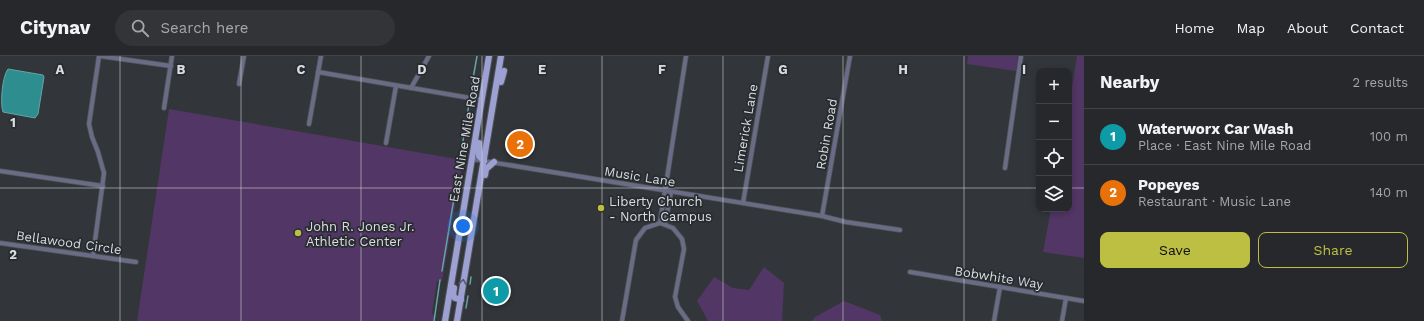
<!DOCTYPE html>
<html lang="en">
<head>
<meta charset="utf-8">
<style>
	body { margin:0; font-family:"Work Sans",sans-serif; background:#323438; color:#f1f3f6 }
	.controls { position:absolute; right:12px; top:12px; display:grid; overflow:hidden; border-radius:8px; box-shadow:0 2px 6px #0003 }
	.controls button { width:36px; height:36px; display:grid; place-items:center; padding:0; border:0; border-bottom:1px solid #424448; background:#26282c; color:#f1f3f6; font:20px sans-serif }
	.you { position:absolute; left:463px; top:170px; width:14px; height:14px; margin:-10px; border:3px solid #fff; border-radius:50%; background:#1a73e8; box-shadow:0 0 0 6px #1a73e833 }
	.badge { display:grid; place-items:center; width:26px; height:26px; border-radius:50%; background:#bdbf43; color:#fff; font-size:13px; font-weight:700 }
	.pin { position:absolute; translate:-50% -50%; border:2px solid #fff; box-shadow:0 1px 4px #0006 }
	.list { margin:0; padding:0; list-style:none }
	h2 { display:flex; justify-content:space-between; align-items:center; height:52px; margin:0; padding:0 16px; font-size:17px }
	h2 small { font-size:13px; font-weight:400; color:#a4a6a9 }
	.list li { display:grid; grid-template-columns:26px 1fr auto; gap:12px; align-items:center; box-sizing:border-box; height:56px; padding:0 16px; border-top:1px solid #424448 }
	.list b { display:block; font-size:15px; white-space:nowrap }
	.list p { margin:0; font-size:13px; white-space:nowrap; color:#a4a6a9 }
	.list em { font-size:13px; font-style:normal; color:#a4a6a9 }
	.actions { display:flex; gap:8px; padding:12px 16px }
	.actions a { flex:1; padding:9px 0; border:1px solid #bdbf43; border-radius:8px; text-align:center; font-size:14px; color:#bdbf43 }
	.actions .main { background:#bdbf43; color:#111 }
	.icon { flex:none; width:22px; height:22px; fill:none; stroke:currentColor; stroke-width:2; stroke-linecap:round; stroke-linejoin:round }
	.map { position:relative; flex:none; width:1084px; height:265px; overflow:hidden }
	header { display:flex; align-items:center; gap:24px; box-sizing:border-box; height:56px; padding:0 20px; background:#26282c; border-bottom:1px solid #424448 }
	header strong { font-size:19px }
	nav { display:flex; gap:22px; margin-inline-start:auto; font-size:14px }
	.search { width:280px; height:36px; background:#323438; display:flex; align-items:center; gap:10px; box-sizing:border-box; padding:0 14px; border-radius:22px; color:#a4a6a9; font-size:15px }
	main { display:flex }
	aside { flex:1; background:#26282c }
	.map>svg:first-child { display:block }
</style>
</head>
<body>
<header>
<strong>Citynav</strong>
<div class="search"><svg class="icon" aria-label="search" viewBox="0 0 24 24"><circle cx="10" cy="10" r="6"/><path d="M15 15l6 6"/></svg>Search here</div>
<nav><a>Home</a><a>Map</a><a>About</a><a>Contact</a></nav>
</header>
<main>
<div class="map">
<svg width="1084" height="265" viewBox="0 0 1084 265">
	<rect width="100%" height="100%" fill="#32363a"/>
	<g fill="#523665">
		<polygon points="968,0 1018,0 1016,15 967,8"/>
		<polygon points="1077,0 1084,0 1084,202 1043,196 1051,153 1069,153 1069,49"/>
		<polygon points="169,53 457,103 457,108 462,109 442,225 437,225 432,258 436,259 435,265 137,265"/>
		<polygon points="764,211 784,227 782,265 708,265 697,245 714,221 733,232 749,234"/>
		<polygon points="844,245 880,259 882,265 812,265 815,261"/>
	</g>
	<path fill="#2e8e8f" stroke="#62a6a7" d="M8,13L43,19L44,21L38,58L35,62L3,56C0,48 2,21 8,13Z"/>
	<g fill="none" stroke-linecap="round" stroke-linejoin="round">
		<g stroke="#62a6a7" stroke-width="1.5">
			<polyline points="471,34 477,0"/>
			<polyline points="463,85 469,48"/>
			<polyline points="460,104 462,94"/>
			<polyline points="442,215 458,118"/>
			<polyline points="470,228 471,221"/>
			<polyline points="466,252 468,240"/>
			<polyline points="434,265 440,224"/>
		</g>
		<g stroke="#505458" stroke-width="5.5">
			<g id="street">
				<polyline points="100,0 171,10"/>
				<polyline points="318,16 482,44"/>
				<polyline points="239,28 244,0"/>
				<polyline points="411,32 429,0"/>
				<polyline points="164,52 172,0"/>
				<polyline points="309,68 321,0"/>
				<polyline points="386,87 396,30"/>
				<polyline points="472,103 822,160 846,166 900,174"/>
				<polyline points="1005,112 1021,0"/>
				<polyline points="0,115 103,130"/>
				<polyline points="743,147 768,0"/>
				<polyline points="822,160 850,0"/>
				<polyline points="660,167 686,0"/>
				<polyline points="665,168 671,136"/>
				<polyline points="0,187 136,206"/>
				<polyline points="93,200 104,117 98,96 92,81 89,68 99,0"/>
				<polyline points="910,216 1084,245"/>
				<polyline points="622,265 636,184 645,172 660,167 673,172 682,183 684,193 675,241 678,251 688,265"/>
				<polyline points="994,265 1000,231"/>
				<polyline points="1062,265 1066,242"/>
			</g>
		</g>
		<g stroke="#505458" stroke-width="8">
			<g id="primary">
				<polyline points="501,26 504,15"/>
				<polyline points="479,87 479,100 484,105"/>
				<polyline points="485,119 486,113 494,106"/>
				<polyline points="454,232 453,239 455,242 461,244"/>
				<polyline points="445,265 489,0"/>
				<polyline points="457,265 501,0"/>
			</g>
		</g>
		<use href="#street" stroke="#6a6b84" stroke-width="4"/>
		<use href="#primary" stroke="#9da0d3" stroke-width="6"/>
	</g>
	<defs><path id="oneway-chevron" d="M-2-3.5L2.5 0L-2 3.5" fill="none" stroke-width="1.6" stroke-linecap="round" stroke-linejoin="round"/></defs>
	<use stroke="#575a71" href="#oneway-chevron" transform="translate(463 226) rotate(-81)"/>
	<path fill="none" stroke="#dadde0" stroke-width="1" stroke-opacity="0.55" d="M120,0V265M241,0V265M361,0V265M482,0V265M602,0V265M723,0V265M843,0V265M964,0V265M0,132H1039M1069,132H1084"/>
	<g fill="#bdbf43" stroke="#282c30" stroke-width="1.5">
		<circle cx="601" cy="152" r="4"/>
		<circle cx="298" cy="177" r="4"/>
	</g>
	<g text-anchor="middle" stroke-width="3.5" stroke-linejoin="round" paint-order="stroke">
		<g font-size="13" fill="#dadde0" stroke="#282c30">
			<text transform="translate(745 72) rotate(-80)" y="5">Limerick Lane</text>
			<text transform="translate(826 78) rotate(-80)" y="5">Robin Road</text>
			<text transform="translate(464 83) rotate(-80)" y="5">East Nine Mile Road</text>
			<text transform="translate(640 120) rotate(9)" y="5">Music Lane</text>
			<text transform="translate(69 186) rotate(8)" y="5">Bellawood Circle</text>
			<text transform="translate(999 221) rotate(9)" y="5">Bobwhite Way</text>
		</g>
		<g font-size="13" fill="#dadde0" stroke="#282c30" text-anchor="start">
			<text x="609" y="150">Liberty Church<tspan x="609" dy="15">- North Campus</tspan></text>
			<text x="306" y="175">John R. Jones Jr.<tspan x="306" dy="15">Athletic Center</tspan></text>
		</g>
	</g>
	<g font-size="13" text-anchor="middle" font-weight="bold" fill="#dadde0" stroke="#282c30" stroke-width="3.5" stroke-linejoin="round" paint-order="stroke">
		<text x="60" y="18">A</text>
		<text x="181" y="18">B</text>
		<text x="301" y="18">C</text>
		<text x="422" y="18">D</text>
		<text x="542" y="18">E</text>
		<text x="662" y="18">F</text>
		<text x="783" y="18">G</text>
		<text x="903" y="18">H</text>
		<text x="1024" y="18">I</text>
		<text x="13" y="71">1</text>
		<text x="13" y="203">2</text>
	</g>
</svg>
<div class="controls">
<button>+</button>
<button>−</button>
<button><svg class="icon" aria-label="locate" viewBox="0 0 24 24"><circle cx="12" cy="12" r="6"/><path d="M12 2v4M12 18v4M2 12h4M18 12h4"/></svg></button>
<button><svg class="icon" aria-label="layers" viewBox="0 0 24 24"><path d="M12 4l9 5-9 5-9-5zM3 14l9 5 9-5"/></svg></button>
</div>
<div class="you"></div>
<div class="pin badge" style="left:496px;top:235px;background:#0f9aa8">1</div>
<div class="pin badge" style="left:520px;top:88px;background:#e8710a">2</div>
</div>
<aside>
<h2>Nearby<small>2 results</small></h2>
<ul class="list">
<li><span class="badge" style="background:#0f9aa8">1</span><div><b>Waterworx Car Wash</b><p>Place · East Nine Mile Road</p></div><em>100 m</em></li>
<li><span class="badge" style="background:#e8710a">2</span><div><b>Popeyes</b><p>Restaurant · Music Lane</p></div><em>140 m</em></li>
</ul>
<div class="actions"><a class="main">Save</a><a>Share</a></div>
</aside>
</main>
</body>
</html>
